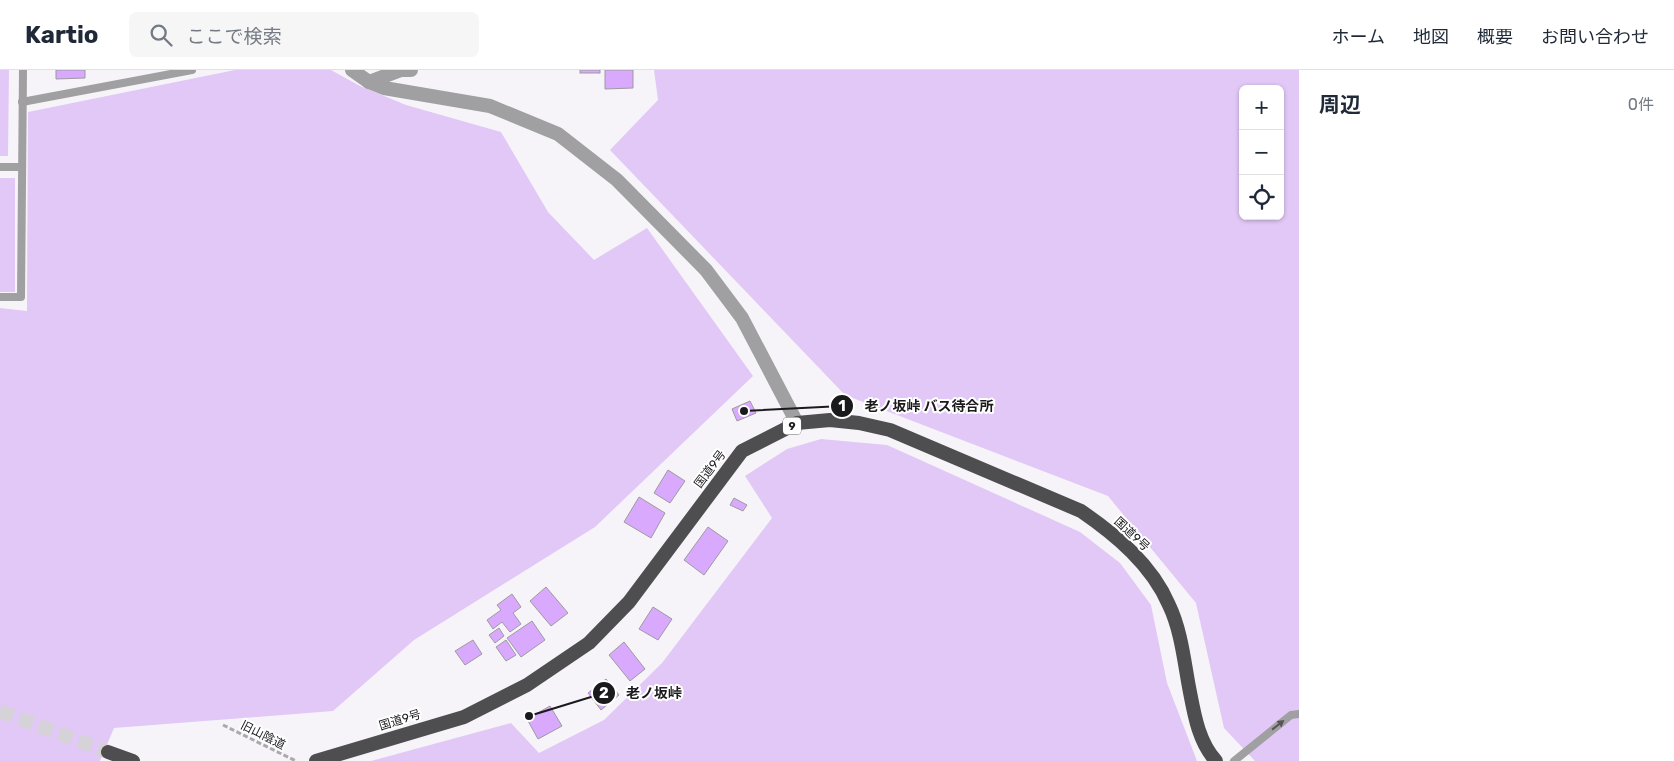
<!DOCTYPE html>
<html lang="ja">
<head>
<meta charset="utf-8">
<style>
	body { margin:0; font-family:Rubik,"Noto Sans JP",sans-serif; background:#f6f6f7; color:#1f2937 }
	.controls { position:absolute; right:15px; top:15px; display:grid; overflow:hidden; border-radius:8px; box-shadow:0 1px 4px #0004 }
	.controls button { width:45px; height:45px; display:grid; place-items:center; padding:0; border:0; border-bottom:1px solid #e0e1e3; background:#fff; color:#1f2937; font:25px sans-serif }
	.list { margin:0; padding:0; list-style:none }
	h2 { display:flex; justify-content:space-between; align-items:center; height:65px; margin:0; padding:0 20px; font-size:21px }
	h2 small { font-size:16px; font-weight:400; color:#747a83 }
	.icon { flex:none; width:28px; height:28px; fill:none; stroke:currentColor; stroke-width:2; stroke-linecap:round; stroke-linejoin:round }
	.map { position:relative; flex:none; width:1299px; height:691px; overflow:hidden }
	header { display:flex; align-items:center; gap:30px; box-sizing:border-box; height:70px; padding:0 25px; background:#fff; border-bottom:1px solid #e0e1e3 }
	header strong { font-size:24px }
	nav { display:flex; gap:28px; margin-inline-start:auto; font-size:18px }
	.search { width:350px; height:45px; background:#f6f6f7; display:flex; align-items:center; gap:12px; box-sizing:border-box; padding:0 18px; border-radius:8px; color:#747a83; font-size:19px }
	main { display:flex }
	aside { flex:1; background:#fff }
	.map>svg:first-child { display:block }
</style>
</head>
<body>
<header>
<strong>Kartio</strong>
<div class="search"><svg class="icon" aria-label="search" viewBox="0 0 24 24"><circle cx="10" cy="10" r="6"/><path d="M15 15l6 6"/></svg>ここで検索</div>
<nav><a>ホーム</a><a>地図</a><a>概要</a><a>お問い合わせ</a></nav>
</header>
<main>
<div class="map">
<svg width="1299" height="691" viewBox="0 0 1299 691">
	<rect width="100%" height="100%" fill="#f6f4f8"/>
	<g fill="#e1c8f6" fill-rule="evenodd">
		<polygon points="0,0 9,0 8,86 0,86"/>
		<polygon points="235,0 331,0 360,16 406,35 501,62 548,142 594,190 647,158 753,306 595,457 414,570 333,641 114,658 100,691 0,691 0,238 27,241 28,42"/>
		<path d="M654,0H1299V691H1255L1224,658L1196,533L1108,426L845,325L610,80L658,30ZM1243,19H1280V146H1243Z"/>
		<rect x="0" y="108" width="15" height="114"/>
		<polygon points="821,369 887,375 1080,462 1120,493 1151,535 1167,613 1197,691 371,691 511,653 539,683 604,650 662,593 772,448 745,406 787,379"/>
	</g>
	<g fill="#d8a9fd" stroke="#9d9b9f">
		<polygon points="56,0 85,0 85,8 56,9"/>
		<rect x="580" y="0" width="20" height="3"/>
		<polygon points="605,0 633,0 633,18 605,19"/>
		<polygon points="750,331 756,343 737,351 732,339"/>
		<polygon points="668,400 685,411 670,433 654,423"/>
		<polygon points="639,427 665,443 651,468 624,452"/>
		<polygon points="734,428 747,435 743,441 730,435"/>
		<polygon points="708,457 728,471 704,505 684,490"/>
		<polygon points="546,517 568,543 551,556 530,531"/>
		<polygon points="512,524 521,537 513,543 521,554 510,562 502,552 493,559 487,550 501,540 497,535"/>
		<polygon points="653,537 672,549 658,570 639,559"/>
		<polygon points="532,551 545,570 521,587 507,568"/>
		<polygon points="499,558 504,566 495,573 489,565"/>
		<polygon points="473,570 482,584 465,595 455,581"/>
		<polygon points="506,570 516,585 506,591 496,577"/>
		<polygon points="624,572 645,599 630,611 609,585"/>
		<polygon points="606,609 619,625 601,640 588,623"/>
		<polygon points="550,636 562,656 538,669 527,649"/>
	</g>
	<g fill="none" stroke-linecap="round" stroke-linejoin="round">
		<polyline stroke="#d5d3d7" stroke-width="14" stroke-dasharray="14 7" stroke-linecap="butt" points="0,641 108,682"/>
		<polyline stroke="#aba9ac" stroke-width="3" stroke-dasharray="5 2.5" stroke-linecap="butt" points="223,655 296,691"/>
		<g stroke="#a09fa1" stroke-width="8">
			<polyline points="22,32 192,0"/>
			<polyline points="0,97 22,97"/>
			<polyline points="0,227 21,227 23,0"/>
			<polyline points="1234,691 1291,645 1299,644"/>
		</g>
		<g stroke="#a09fa1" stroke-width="14">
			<polyline points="352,0 369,12 384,18 490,36 558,64 617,110 706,200 742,248 797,353"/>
			<polyline points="369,12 401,0 411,0"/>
		</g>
		<g stroke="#4e4d50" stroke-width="14">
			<polyline points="108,682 133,691"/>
			<path d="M316,691L464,647L527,615L589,573L629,532L742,381L797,353L830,350L859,353L890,360L1081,441C1116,465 1152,495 1169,535C1181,560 1184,590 1189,617C1194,643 1198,671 1216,691"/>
		</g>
	</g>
	<defs><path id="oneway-solid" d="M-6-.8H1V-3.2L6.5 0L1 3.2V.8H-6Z" transform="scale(1.25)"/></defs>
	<use fill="#565557" href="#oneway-solid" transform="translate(1278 655) rotate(-38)"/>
	<g text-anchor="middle" stroke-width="4" stroke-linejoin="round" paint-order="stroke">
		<rect fill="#fff" stroke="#5f5e5f" stroke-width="1" x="783" y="347.5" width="18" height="17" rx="4"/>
		<g font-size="11" font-weight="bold" fill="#1a191b">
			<text x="792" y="360">9</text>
		</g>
		<g font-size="12" fill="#1a191b" stroke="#fff">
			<text transform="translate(710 399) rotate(-53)" y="4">国道9号</text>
			<text transform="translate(1132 464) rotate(43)" y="4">国道9号</text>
			<text transform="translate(400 650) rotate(-17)" y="4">国道9号</text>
			<text transform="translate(263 665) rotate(27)" y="4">旧山陰道</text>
		</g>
	</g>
	<path fill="none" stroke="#1a191b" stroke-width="2" d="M744 341L842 336M529 646L604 623"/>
	<g fill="#1a191b" stroke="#fff" stroke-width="2">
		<circle cx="744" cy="341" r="5"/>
		<circle cx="529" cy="646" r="5"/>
		<circle cx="842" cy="336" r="12"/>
		<circle cx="604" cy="623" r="12"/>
	</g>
	<g font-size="15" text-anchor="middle" font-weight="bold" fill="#fff">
		<text x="842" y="341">1</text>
		<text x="604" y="628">2</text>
	</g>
	<g font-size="14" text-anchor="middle" font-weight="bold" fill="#1a191b" stroke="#fff" stroke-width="4" stroke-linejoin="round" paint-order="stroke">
		<text x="929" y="341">老ノ坂峠 バス待合所</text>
		<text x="654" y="628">老ノ坂峠</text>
	</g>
</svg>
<div class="controls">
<button>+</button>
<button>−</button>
<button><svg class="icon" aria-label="locate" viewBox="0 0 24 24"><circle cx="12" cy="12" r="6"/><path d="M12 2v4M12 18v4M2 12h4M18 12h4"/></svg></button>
</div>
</div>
<aside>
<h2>周辺<small>0件</small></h2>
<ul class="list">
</ul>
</aside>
</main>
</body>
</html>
